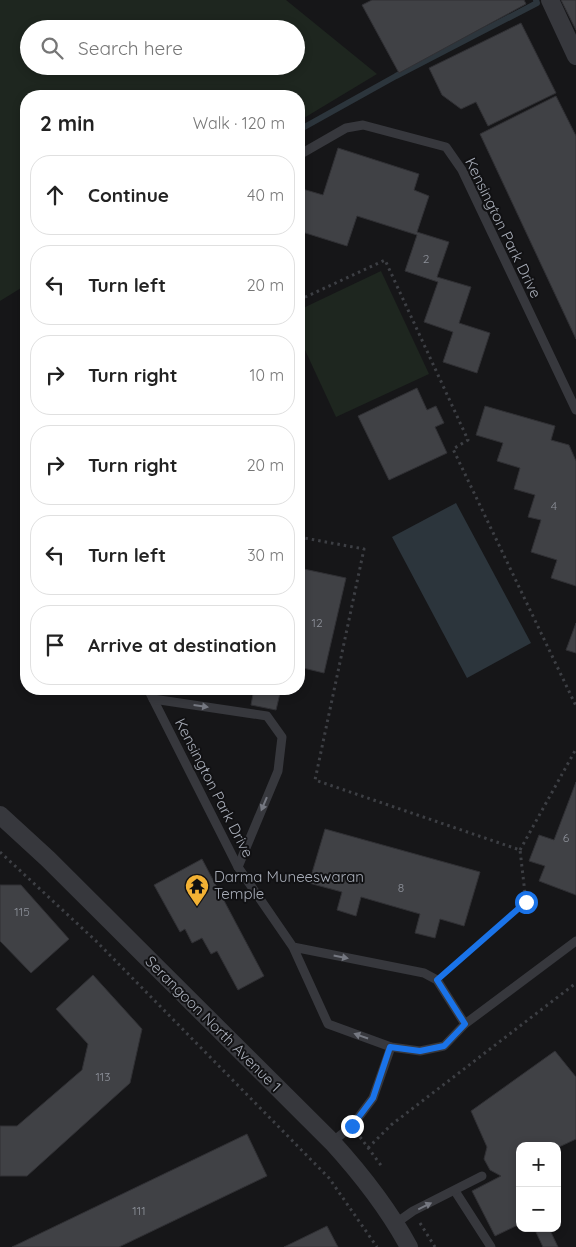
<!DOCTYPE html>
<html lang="en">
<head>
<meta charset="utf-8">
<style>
	body { margin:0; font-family:Quicksand,sans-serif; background:#f6f6f6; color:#222 }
	.controls { position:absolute; right:15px; bottom:15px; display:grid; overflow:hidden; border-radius:10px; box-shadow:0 2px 8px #0003 }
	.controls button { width:45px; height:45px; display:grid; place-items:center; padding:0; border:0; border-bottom:1px solid #e0e0e0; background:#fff; color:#222; font:25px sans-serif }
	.stop { position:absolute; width:15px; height:15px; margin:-11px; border:4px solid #1a73e8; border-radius:50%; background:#fff }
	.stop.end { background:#1a73e8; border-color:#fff; box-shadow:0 1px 5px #0008 }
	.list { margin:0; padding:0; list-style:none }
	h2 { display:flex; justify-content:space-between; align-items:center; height:65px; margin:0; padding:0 20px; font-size:21px }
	h2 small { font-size:16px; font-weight:400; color:#767676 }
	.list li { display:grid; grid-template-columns:32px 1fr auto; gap:15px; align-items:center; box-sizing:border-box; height:80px; margin:0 10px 10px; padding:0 10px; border:1px solid #e0e0e0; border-radius:20px }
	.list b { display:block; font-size:19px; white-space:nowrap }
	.list em { font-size:16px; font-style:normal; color:#767676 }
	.icon { flex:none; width:28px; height:28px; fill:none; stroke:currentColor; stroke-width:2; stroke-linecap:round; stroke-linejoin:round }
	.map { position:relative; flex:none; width:576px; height:1247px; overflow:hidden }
	.search { position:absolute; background:#fff; box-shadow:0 2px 8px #0003; left:20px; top:20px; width:285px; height:55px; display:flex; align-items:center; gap:12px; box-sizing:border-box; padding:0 18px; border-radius:28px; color:#767676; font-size:19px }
	.panel { position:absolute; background:#fff; box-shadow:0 2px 8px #0003; left:20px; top:90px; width:285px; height:605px; border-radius:20px }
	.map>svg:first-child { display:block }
</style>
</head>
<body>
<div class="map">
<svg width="576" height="1247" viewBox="0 0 576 1247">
	<rect width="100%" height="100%" fill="#161618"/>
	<g fill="#1e261f" fill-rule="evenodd">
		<path d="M0,0H286L377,74L299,121V96H26V285L0,301ZM29,29H296V66H29Z"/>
		<polygon points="381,271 429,374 336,417 299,337 299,310"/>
	</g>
	<polygon fill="#2c353c" points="456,503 531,643 467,678 392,537"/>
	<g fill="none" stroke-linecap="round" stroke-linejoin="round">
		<polyline stroke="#2c353c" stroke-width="6" points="299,130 396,76 537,3 536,0"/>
	</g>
	<g fill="#404145" stroke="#303034">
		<polygon points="372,0 524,0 526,4 399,73 362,5"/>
		<polygon points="561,0 576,0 576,30"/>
		<polygon points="521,23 556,93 488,126 476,102 461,109 442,95 429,68"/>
		<polygon points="556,96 576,136 576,339 480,134"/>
		<polygon points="338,148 419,174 414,190 429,196 417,232 449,242 437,277 471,287 459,323 490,333 477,373 443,362 453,332 424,322 438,282 405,271 417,235 357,216 347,246 299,231 299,188 323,195"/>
		<polygon points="417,388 427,410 436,406 444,423 435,427 447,453 389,480 358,416"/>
		<polygon points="485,406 555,426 551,440 569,445 576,461 576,586 551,578 557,560 531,552 541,520 528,517 535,495 514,489 520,468 497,461 503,443 476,435"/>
		<polygon points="299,568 346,578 324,673 299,667"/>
		<polygon points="576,623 576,653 566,650"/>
		<polygon points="233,689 281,689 276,710 251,705 253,694 233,690"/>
		<polygon points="576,782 576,895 539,881 545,866 529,861 539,835 554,840"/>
		<polygon points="325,829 480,872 464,926 440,919 435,938 415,933 420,914 361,897 356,916 337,910 342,892 309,883"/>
		<polygon points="202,859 264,976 238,990 217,951 211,954 202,938 192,943 185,929 180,932 154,885"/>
		<polygon points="0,885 21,885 69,939 31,973 0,941"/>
		<polygon points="93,975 142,1029 130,1083 27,1176 0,1176 0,1126 17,1126 82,1070 88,1044 56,1009"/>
		<polygon points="555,1051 576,1077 576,1139 557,1148 557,1146 520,1146 520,1224 495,1236 472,1191 501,1176 490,1170 484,1159 487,1147 471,1111"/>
		<polygon points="247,1134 267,1176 119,1247 12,1247"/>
		<polygon points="327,1226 338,1247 284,1247"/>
		<polygon points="534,1228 549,1228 558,1247 543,1247"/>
	</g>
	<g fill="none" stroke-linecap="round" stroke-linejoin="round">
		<g stroke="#3d3f44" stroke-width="3" stroke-dasharray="2.5 4" stroke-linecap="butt">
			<polyline points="299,300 385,260 468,440 453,449 576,706"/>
			<polyline points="299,537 364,549 315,780 520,850 526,902 447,971"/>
			<polyline points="520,850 576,749"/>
			<polyline points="0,852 96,941 329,1178 377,1247"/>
			<polyline points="360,1137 383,1168"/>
			<polyline points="368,1148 391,1125 576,983"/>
			<polyline points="420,1223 435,1247"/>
		</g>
		<g stroke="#37383d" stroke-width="9">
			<polyline points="299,155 346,128 363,125 446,147 462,170 576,410"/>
			<polyline points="148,689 238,867 293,947 328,1024 391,1047 420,1051 444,1046 465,1024 437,980 424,973 293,947"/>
			<polyline points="153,699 267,716 282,737 278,771 238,867"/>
			<polyline points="465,1024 576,941"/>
			<polyline points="332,1142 352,1126 373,1098 391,1047"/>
			<polyline points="455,1191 491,1247"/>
			<polyline points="396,1223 413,1211 482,1176"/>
		</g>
		<g stroke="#37383d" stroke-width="18">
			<polyline points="550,0 576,56"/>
			<path d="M0,815L48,859L332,1142C362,1175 388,1208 409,1247"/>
		</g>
	</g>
	<defs><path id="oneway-solid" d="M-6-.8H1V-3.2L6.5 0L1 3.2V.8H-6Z" transform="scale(1.25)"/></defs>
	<g fill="#757881">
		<use href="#oneway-solid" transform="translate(201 706) rotate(8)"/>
		<use href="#oneway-solid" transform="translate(264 804) rotate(113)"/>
		<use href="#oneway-solid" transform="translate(341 957) rotate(11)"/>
		<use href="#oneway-solid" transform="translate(361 1036) rotate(-161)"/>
		<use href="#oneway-solid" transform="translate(425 1206) rotate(-26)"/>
	</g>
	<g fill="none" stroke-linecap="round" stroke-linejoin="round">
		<polyline stroke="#1a73e8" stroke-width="6" points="352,1126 373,1098 390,1047 420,1051 444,1046 465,1024 437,980 526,902"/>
	</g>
	<defs>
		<g id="temple-pin" transform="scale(1.25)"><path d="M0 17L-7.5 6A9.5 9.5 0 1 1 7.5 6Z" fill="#f2b134" stroke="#111113"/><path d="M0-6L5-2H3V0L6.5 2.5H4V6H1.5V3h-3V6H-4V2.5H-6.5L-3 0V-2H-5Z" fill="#111"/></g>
	</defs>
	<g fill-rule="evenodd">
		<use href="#temple-pin" x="197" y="886"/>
	</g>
	<g text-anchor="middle" stroke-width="4" stroke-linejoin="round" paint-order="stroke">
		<g font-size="12" fill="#8e929b">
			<text x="426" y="263">2</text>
			<text x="554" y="510">4</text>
			<text x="317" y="627">12</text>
			<text x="566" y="842">6</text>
			<text x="401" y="892">8</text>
			<text x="22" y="916">115</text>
			<text x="103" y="1081">113</text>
			<text x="139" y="1215">111</text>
		</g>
		<g font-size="15" fill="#a8adb8" stroke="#111113">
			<text transform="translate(503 228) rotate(64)" y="5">Kensington Park Drive</text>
			<text transform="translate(214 788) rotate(63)" y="5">Kensington Park Drive</text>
			<text transform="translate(213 1024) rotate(45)" y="5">Serangoon North Avenue 1</text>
		</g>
		<g font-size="15" fill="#a8adb8" stroke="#111113" text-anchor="start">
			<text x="214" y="882">Darma Muneeswaran<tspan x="214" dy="17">Temple</tspan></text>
		</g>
	</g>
</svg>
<div class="controls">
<button>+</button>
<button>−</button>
</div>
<div class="stop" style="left:526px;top:902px"></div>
<div class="stop end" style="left:352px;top:1126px"></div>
<div class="search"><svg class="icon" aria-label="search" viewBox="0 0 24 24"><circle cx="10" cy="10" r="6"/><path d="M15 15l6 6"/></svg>Search here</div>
<section class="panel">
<h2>2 min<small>Walk · 120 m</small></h2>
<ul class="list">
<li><svg class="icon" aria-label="ahead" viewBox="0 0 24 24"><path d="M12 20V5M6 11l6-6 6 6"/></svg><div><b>Continue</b></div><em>40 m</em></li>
<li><svg class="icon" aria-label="left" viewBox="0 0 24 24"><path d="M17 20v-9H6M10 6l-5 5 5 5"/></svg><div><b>Turn left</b></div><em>20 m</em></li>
<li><svg class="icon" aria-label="right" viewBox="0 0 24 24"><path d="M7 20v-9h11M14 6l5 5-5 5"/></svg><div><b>Turn right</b></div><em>10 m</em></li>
<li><svg class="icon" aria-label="right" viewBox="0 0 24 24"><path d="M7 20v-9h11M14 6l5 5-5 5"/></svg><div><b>Turn right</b></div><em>20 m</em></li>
<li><svg class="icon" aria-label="left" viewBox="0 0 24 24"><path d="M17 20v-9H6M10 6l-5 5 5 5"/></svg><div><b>Turn left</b></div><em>30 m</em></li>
<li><svg class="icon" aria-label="arrive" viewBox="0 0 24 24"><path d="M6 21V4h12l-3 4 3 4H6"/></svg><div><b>Arrive at destination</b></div></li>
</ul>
</section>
</div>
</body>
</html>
